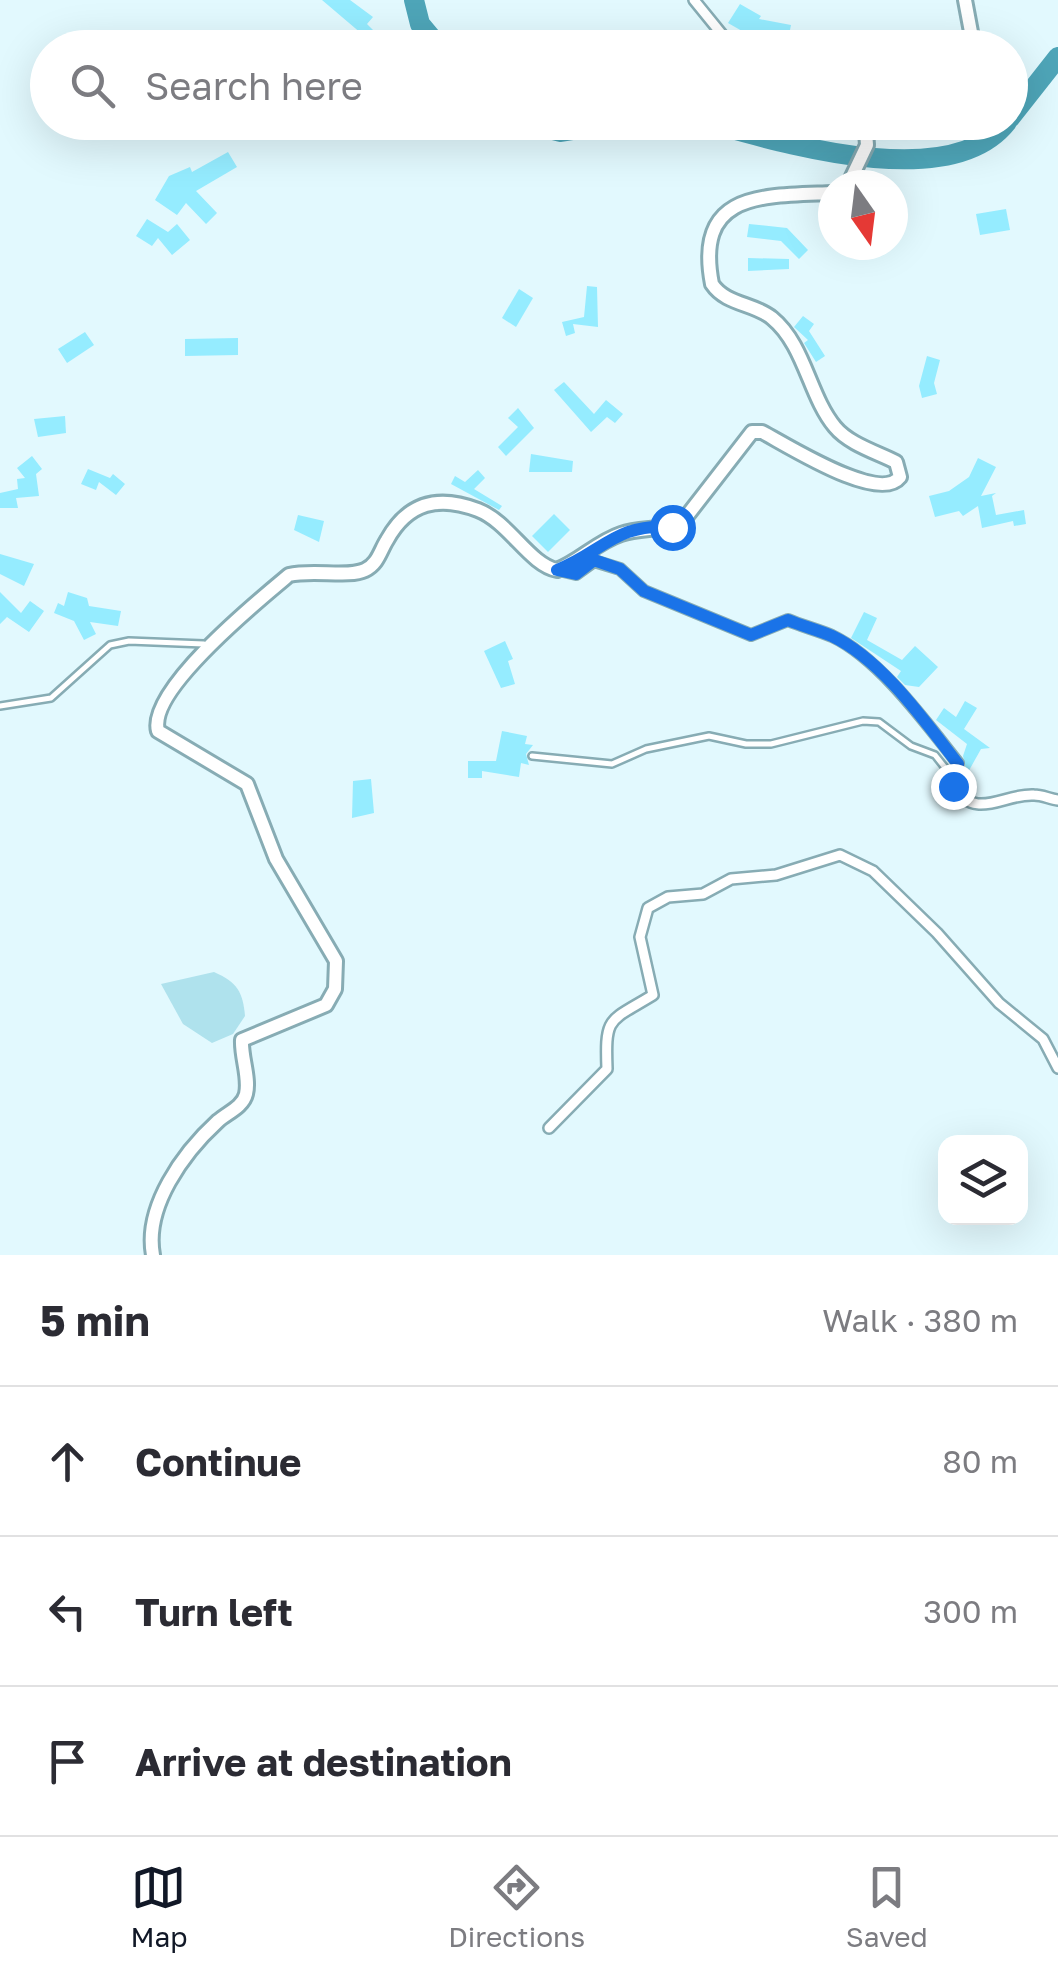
<!DOCTYPE html>
<html lang="en">
<head>
<meta charset="utf-8">
<style>
	body { margin:0; font-family:"Golos Text",sans-serif; background:#f2f2f3; color:#2b2b33 }
	.controls { position:absolute; right:30px; bottom:30px; display:grid; overflow:hidden; border-radius:20px; box-shadow:0 10px 40px #0002 }
	.controls button { width:90px; height:90px; display:grid; place-items:center; padding:0; border:0; border-bottom:2px solid #e1e1e2; background:#fff; color:#2b2b33; font:50px sans-serif }
	.compass { position:absolute; left:818px; top:170px; width:90px; height:90px; border-radius:50%; background:#fff; box-shadow:0 10px 40px #0002; rotate:166deg }
	.stop { position:absolute; width:30px; height:30px; margin:-22px; border:8px solid #1a73e8; border-radius:50%; background:#fff }
	.stop.end { background:#1a73e8; border-color:#fff; box-shadow:0 2px 10px #0008 }
	.list { margin:0; padding:0; list-style:none }
	h2 { display:flex; justify-content:space-between; align-items:center; height:130px; margin:0; padding:0 40px; font-size:42px }
	h2 small { font-size:32px; font-weight:400; color:#7c7c81 }
	.list li { display:grid; grid-template-columns:65px 1fr auto; gap:30px; align-items:center; box-sizing:border-box; height:150px; padding:0 40px; border-top:2px solid #e1e1e2 }
	.list b { display:block; font-size:38px; white-space:nowrap }
	.list em { font-size:32px; font-style:normal; color:#7c7c81 }
	.icon { flex:none; width:55px; height:55px; fill:none; stroke:currentColor; stroke-width:2; stroke-linecap:round; stroke-linejoin:round }
	.map { position:relative; flex:none; width:1058px; height:1255px; overflow:hidden }
	.search { position:absolute; background:#fff; box-shadow:0 10px 40px #0002; left:30px; right:30px; top:30px; height:110px; display:flex; align-items:center; gap:25px; box-sizing:border-box; padding:0 35px; border-radius:55px; color:#7c7c81; font-size:38px }
	.sheet { height:580px; background:#fff }
	nav { display:flex; justify-content:space-around; align-items:center; box-sizing:border-box; height:140px; border-top:2px solid #e1e1e2; background:#fff; font-size:28px; color:#7c7c81 }
	nav a { display:grid; justify-items:center; gap:5px }
	nav .on { color:#111827 }
	.map>svg:first-child { display:block }
</style>
</head>
<body>
<div class="map">
<svg width="1058" height="1255" viewBox="0 0 1058 1255">
	<rect width="100%" height="100%" fill="#e2f9fe"/>
	<path fill="#afe2ed" d="M214,972C237,982 243,992 245,1016L233,1034L212,1043L183,1024L161,984Z"/>
	<g fill="none" stroke-linecap="round" stroke-linejoin="round">
		<g stroke="#4ea5b8" stroke-width="20">
			<polyline points="414,0 420,24 440,48"/>
			<polyline points="1010,118 1058,57"/>
			<polyline points="522,122 561,132 623,122"/>
			<path d="M706,122C780,142 950,195 1007,122"/>
		</g>
	</g>
	<g fill="#95ecff">
		<polygon points="322,0 350,0 373,17 367,24 383,40 368,48 359,38 362,34"/>
		<polygon points="740,4 761,16 759,19 791,25 788,40 749,35 728,23"/>
		<polygon points="228,152 237,167 196,191 217,213 206,224 186,203 177,215 155,200 169,176 190,167 192,172"/>
		<polygon points="1006,209 1010,230 980,235 976,214"/>
		<polygon points="147,219 168,232 177,224 190,240 172,255 158,238 152,246 136,236"/>
		<polygon points="749,224 787,228 808,250 799,259 781,241 747,237"/>
		<polygon points="748,258 789,259 789,269 748,271"/>
		<polygon points="587,286 597,287 598,327 573,324 575,333 566,336 562,322 584,317"/>
		<polygon points="519,289 533,298 516,327 502,318"/>
		<polygon points="803,316 814,324 809,331 825,356 816,362 804,343 808,340 794,327"/>
		<polygon points="85,332 94,345 67,363 58,349"/>
		<polygon points="238,338 238,355 185,356 185,339"/>
		<polygon points="927,356 940,360 934,383 937,394 922,398 919,386"/>
		<polygon points="564,382 594,414 606,400 623,414 615,423 607,417 591,432 554,390"/>
		<polygon points="518,408 534,428 506,456 498,447 518,427 508,418"/>
		<polygon points="65,416 66,433 38,437 34,419"/>
		<polygon points="531,454 573,461 572,472 529,472"/>
		<polygon points="32,456 42,469 36,474 39,496 16,498 18,508 0,508 0,493 18,489 17,479 25,478 17,468"/>
		<polygon points="978,458 996,467 981,496 996,493 992,496 996,515 1024,510 1026,524 1014,526 1013,521 982,528 978,506 963,516 959,511 935,517 929,496 949,491 969,477"/>
		<polygon points="88,469 110,478 113,474 125,484 116,495 99,482 96,490 81,484"/>
		<polygon points="478,470 485,478 474,489 502,506 499,510 451,484 455,476 465,482"/>
		<polygon points="554,514 570,530 548,552 532,536"/>
		<polygon points="298,515 324,521 319,542 294,530"/>
		<polygon points="0,554 34,564 24,586 0,574"/>
		<polygon points="0,592 21,613 30,601 44,611 29,632 7,617 0,624"/>
		<polygon points="68,592 87,598 89,606 121,611 118,626 90,622 96,634 84,640 74,621 54,613 58,603 64,606"/>
		<polygon points="864,612 877,618 867,640 902,660 915,646 938,667 919,687 905,685 897,677 901,671 851,638"/>
		<polygon points="505,641 513,659 508,661 515,684 501,688 484,651"/>
		<polygon points="965,701 977,708 964,729 990,748 981,749 967,774 963,756 967,744 936,720 944,708 956,717"/>
		<polygon points="502,731 527,736 525,744 533,745 526,754 529,765 521,763 519,777 482,771 482,778 468,778 468,761 496,761"/>
		<polygon points="371,779 374,813 352,818 353,781"/>
	</g>
	<g fill="none" stroke-linecap="round" stroke-linejoin="round">
		<g stroke="#87acb4" stroke-width="10">
			<g id="lane">
				<polyline points="0,706 51,698 110,645 129,641 204,644"/>
				<polyline points="532,756 612,764 646,749 709,736 746,744 771,744 863,721 879,722 911,746 935,755 954,779"/>
			</g>
		</g>
		<g stroke="#87acb4" stroke-width="14">
			<g id="street">
				<polyline points="694,0 733,48"/>
				<path d="M559,570L576,574L594,561L620,569L644,591L751,635L788,620C802,626 818,630 832,636C879,658 926,723 958,763L953,786C976,822 1004,793 1034,795C1042,795 1050,799 1058,800"/>
				<path d="M549,1128L607,1069C605,1015 609,1022 653,995L640,937L648,908L668,897L703,894L731,879L776,875L840,855L873,871L937,933L999,1003L1043,1039L1058,1068"/>
			</g>
		</g>
		<g stroke="#87acb4" stroke-width="18">
			<g id="secondary">
				<polyline points="965,0 974,48"/>
				<polyline points="848,185 867,145 866,132 934,122"/>
				<path d="M153,1255C144,1207 183,1153 218,1121C227,1113 243,1107 246,1094C250,1078 241,1057 242,1040L326,1005L335,989L336,961L276,859L247,784L158,731C147,691 259,600 289,575C313,569 348,578 365,570C378,564 380,551 387,540C408,502 439,495 478,510C509,522 530,565 557,570C580,561 597,542 621,534C641,527 666,531 683,521L752,432H762C787,445 879,504 900,477L896,462C876,452 849,444 835,427C809,396 805,345 772,318C754,303 726,305 712,284C694,191 763,196 833,193"/>
			</g>
		</g>
		<use href="#lane" stroke="#fff" stroke-width="5"/>
		<use href="#street" stroke="#fff" stroke-width="9"/>
		<use href="#secondary" stroke="#fff" stroke-width="12"/>
	</g>
	<g fill="none" stroke-linecap="round" stroke-linejoin="round">
		<path stroke="#1a73e8" stroke-width="12" d="M672,527C615,523 603,552 557,570L576,574L594,560L620,569L644,591L751,635L788,620C802,626 818,630 832,636C882,660 924,720 958,764L953,786"/>
	</g>
</svg>
<div class="controls">
<button><svg class="icon" aria-label="layers" viewBox="0 0 24 24"><path d="M12 4l9 5-9 5-9-5zM3 14l9 5 9-5"/></svg></button>
</div>
<svg class="compass" viewBox="-18 -18 36 36"><path d="M0-13l5 13h-10z" fill="#e53935"/><path d="M0 13l5-13h-10z" fill="#7c7c81"/></svg>
<div class="stop" style="left:672px;top:527px"></div>
<div class="stop end" style="left:953px;top:786px"></div>
<div class="search"><svg class="icon" aria-label="search" viewBox="0 0 24 24"><circle cx="10" cy="10" r="6"/><path d="M15 15l6 6"/></svg>Search here</div>
</div>
<section class="sheet">
<h2>5 min<small>Walk · 380 m</small></h2>
<ul class="list">
<li><svg class="icon" aria-label="ahead" viewBox="0 0 24 24"><path d="M12 20V5M6 11l6-6 6 6"/></svg><div><b>Continue</b></div><em>80 m</em></li>
<li><svg class="icon" aria-label="left" viewBox="0 0 24 24"><path d="M17 20v-9H6M10 6l-5 5 5 5"/></svg><div><b>Turn left</b></div><em>300 m</em></li>
<li><svg class="icon" aria-label="arrive" viewBox="0 0 24 24"><path d="M6 21V4h12l-3 4 3 4H6"/></svg><div><b>Arrive at destination</b></div></li>
</ul>
</section>
<nav>
<a class="on"><svg class="icon" aria-label="map" viewBox="0 0 24 24"><path d="M3 6l6-2 6 2 6-2v14l-6 2-6-2-6 2zM9 4v14M15 6v14"/></svg>Map</a>
<a><svg class="icon" aria-label="directions" viewBox="0 0 24 24"><path d="M12 3l9 9-9 9-9-9zM9 14v-3h6M13 9l2 2-2 2"/></svg>Directions</a>
<a><svg class="icon" aria-label="saved" viewBox="0 0 24 24"><path d="M7 4h10v16l-5-4-5 4z"/></svg>Saved</a>
</nav>
</body>
</html>
